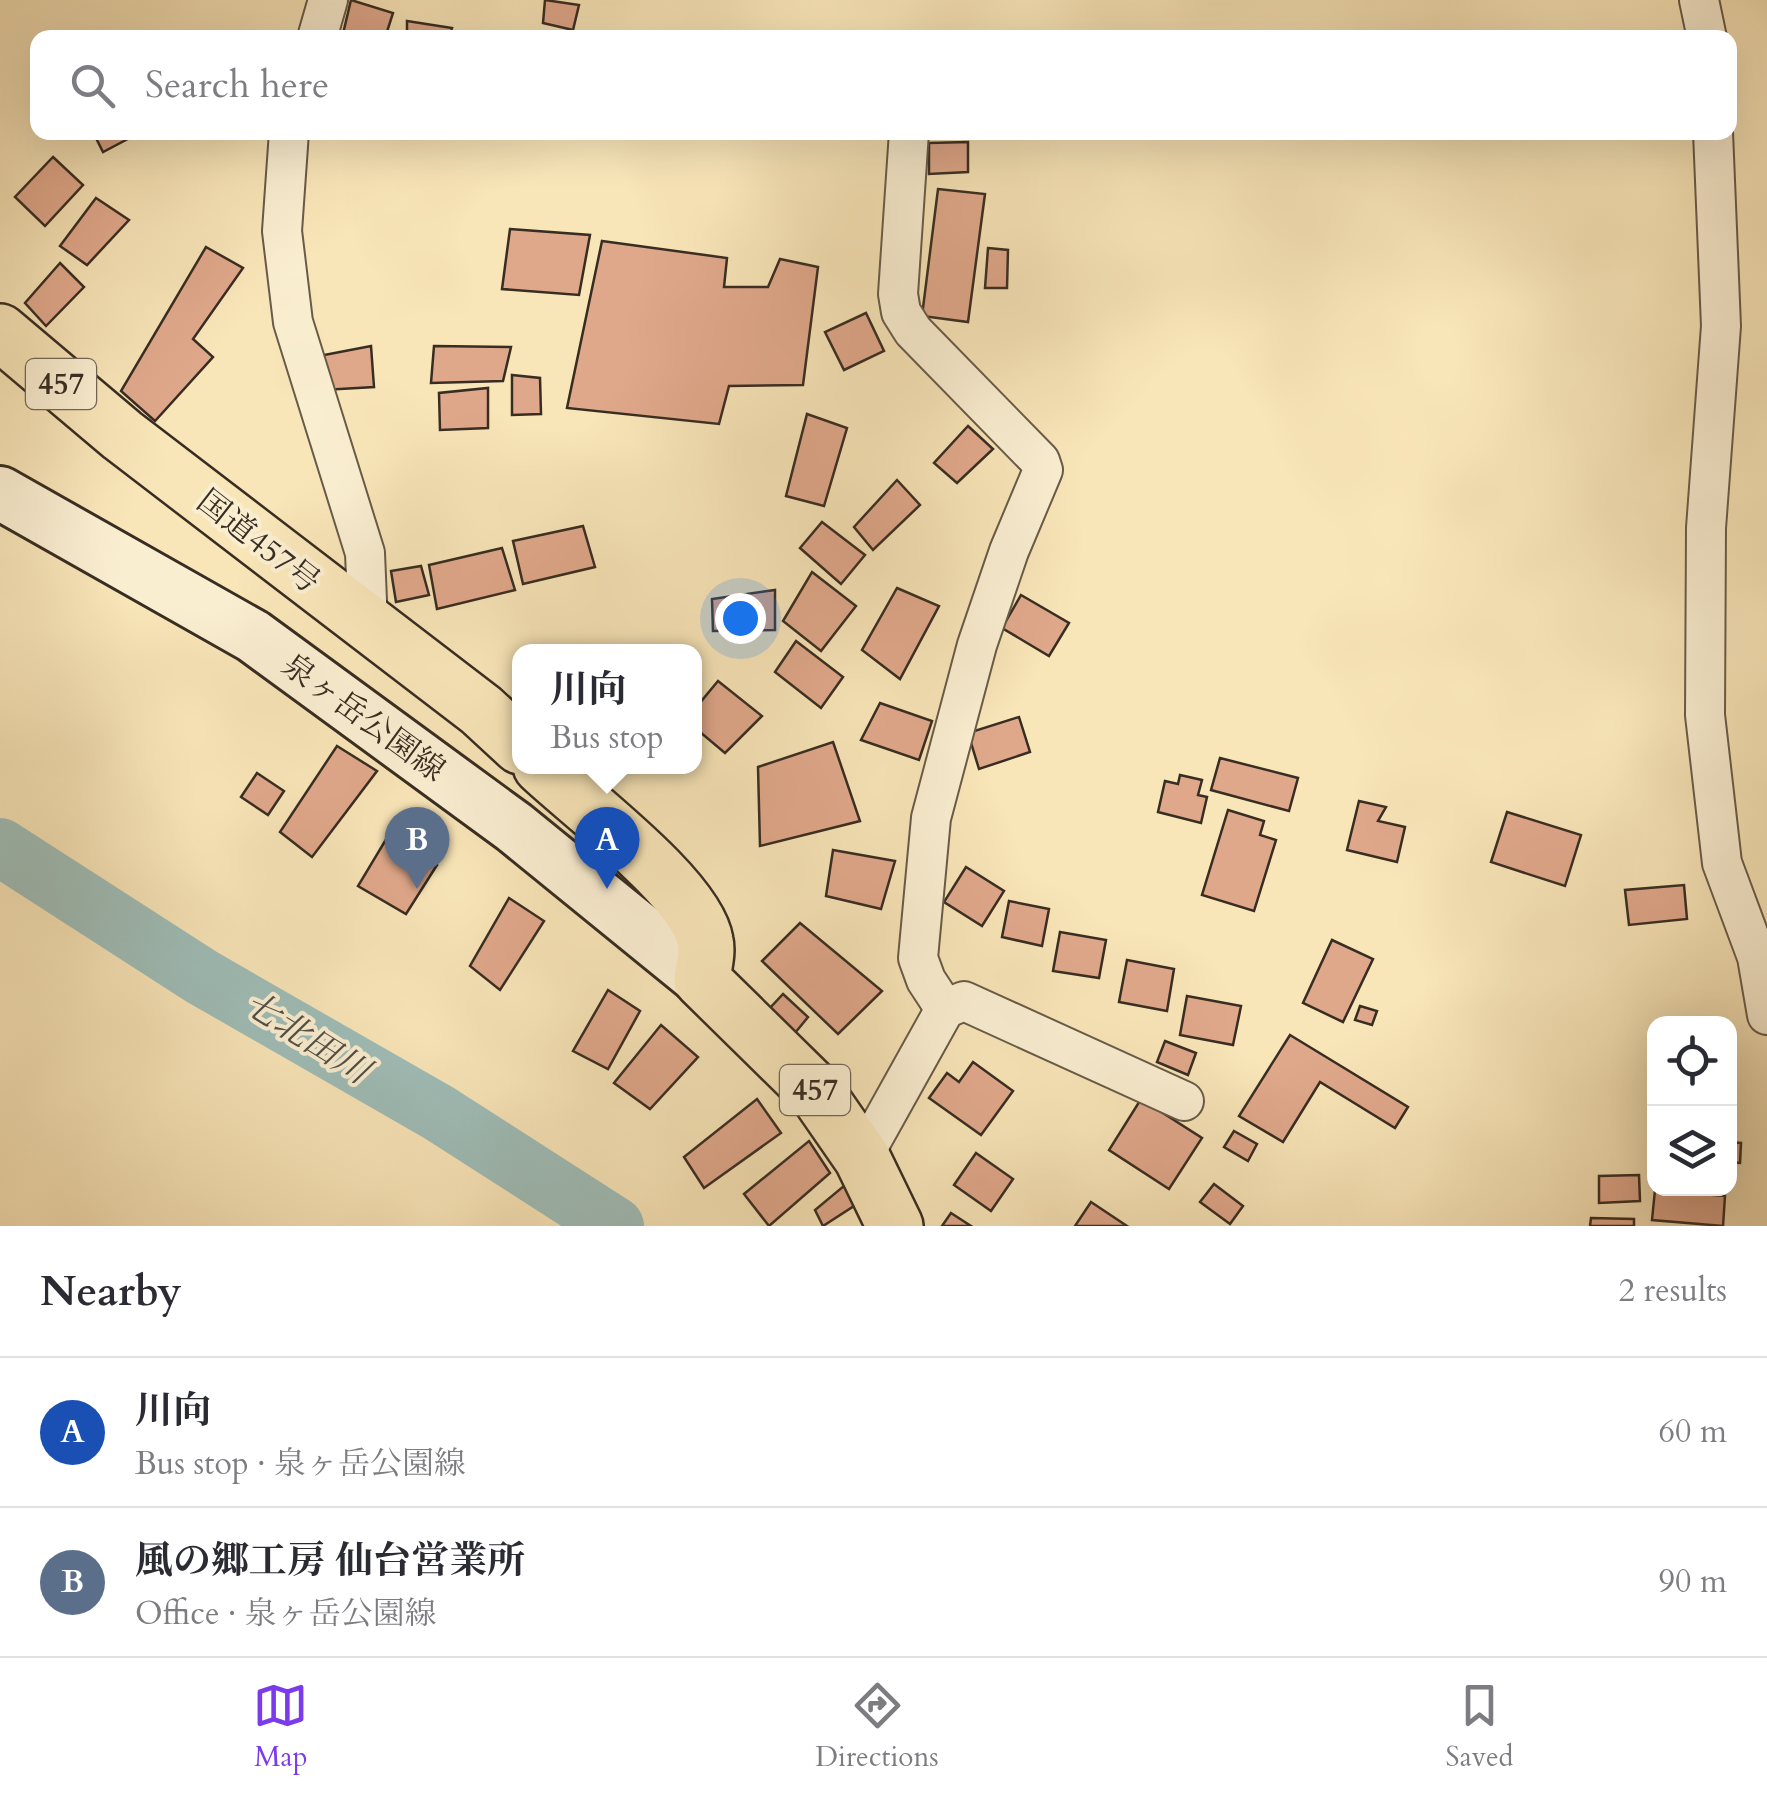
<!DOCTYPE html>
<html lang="en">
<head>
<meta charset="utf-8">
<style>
	body { margin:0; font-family:Cardo,"Noto Serif JP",serif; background:#f7f7f7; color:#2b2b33 }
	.controls { position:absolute; right:30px; bottom:30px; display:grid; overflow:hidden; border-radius:20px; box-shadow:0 10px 40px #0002 }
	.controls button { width:90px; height:90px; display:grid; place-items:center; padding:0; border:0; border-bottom:2px solid #e1e1e2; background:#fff; color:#2b2b33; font:50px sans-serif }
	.you { position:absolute; left:740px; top:618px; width:35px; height:35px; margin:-25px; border:8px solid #fff; border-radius:50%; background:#1a73e8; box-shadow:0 0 0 15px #1a73e833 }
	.badge { display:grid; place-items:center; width:65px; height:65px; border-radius:50%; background:#7c3aed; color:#fff; font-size:32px; font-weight:700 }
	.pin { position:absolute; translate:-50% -82px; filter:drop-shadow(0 2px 5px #0008) }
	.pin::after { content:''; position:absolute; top:52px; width:35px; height:30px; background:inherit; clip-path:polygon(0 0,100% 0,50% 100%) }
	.popup { position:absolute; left:512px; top:644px; width:190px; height:130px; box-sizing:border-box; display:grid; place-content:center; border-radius:20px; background:#fff; filter:drop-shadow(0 2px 8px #0005); font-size:32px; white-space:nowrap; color:#7c7c81 }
	.popup b { font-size:38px; color:#2b2b33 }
	.popup::after { content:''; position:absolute; left:50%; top:100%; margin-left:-20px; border:20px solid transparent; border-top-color:#fff }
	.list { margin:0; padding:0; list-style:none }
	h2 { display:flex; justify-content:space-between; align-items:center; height:130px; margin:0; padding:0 40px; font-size:42px }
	h2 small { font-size:32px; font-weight:400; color:#7c7c81 }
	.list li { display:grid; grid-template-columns:65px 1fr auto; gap:30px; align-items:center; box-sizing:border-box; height:150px; padding:0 40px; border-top:2px solid #e1e1e2 }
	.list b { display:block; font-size:38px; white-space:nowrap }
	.list p { margin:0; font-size:32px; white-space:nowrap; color:#7c7c81 }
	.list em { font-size:32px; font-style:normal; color:#7c7c81 }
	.icon { flex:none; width:55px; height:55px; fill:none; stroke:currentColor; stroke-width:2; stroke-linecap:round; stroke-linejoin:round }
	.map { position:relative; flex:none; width:1767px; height:1226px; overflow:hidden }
	.search { position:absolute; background:#fff; box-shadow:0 10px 40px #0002; left:30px; right:30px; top:30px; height:110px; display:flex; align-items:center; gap:25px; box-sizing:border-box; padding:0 35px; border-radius:20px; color:#7c7c81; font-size:38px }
	.sheet { height:430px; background:#fff }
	nav { display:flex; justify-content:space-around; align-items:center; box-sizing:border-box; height:140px; border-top:2px solid #e1e1e2; background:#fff; font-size:28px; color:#7c7c81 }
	nav a { display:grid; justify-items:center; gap:5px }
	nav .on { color:#7c3aed }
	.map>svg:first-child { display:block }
</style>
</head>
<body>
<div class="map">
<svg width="1767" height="1226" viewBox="0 0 1767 1226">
	<rect width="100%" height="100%" fill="#f8e5b8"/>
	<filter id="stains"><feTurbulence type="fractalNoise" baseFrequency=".002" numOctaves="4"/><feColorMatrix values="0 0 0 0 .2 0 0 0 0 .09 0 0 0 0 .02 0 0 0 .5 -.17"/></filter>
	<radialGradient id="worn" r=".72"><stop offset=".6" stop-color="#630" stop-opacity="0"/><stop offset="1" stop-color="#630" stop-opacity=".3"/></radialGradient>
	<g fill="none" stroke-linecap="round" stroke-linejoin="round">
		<polyline stroke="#9fbdb7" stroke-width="58" points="0,847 202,977 439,1113 615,1226"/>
	</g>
	<g fill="#e0a88b" stroke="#382d22" stroke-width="2.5">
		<polygon points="351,0 393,13 385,38 342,38"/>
		<polygon points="545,0 579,5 573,30 543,23"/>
		<polygon points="407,21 452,28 449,38 407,38"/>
		<polygon points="93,132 141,132 103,152"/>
		<polygon points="968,142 968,172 929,174 929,143"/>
		<polygon points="53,157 83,185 45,226 15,197"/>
		<polygon points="938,189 985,194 968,322 922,316"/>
		<polygon points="96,198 129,220 87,265 60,246"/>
		<polygon points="510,229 590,235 579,295 502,289"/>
		<polygon points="602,241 727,258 724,287 768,287 780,259 818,267 803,385 729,386 719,424 567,408"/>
		<polygon points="206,247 243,268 193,339 213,357 155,421 121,391"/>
		<polygon points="988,248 1008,250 1007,288 985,288"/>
		<polygon points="60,263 84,287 46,326 25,303"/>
		<polygon points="866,313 884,351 844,370 825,332"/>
		<polygon points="371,346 374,387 323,390 319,356"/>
		<polygon points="434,346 511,347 503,381 431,383"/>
		<polygon points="512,375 540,378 541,414 512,415"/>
		<polygon points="488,388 488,428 440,430 439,393"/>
		<polygon points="807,414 847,428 824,506 786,496"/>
		<polygon points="968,426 993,449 957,483 934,463"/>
		<polygon points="897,480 920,505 873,550 854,527"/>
		<polygon points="822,522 865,555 841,584 800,548"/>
		<polygon points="583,526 595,567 523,584 513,541"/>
		<polygon points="502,548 515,590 437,609 429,565"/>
		<polygon points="421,566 429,595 396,602 391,571"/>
		<polygon points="812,572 856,606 821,651 783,621"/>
		<polygon points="897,588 939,606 900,679 862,650"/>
		<polygon points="775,590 775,630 713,631 712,599"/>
		<polygon points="1021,595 1069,623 1049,656 1002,628"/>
		<polygon points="796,641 843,677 821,708 775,672"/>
		<polygon points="718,681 762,716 725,753 694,727 694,710"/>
		<polygon points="880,703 932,721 919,760 861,740"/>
		<polygon points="1019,717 1030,752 979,769 968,733"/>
		<polygon points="833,742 860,821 760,846 758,767"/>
		<polygon points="337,746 377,771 312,857 280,832"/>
		<polygon points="1220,758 1298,778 1289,811 1211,790"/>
		<polygon points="257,773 284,791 268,815 241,797"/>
		<polygon points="1180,775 1202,780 1198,795 1207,797 1201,823 1158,812 1165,781 1178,784"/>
		<polygon points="1359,801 1386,807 1378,821 1405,827 1397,862 1347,850"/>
		<polygon points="1228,810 1264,821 1260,835 1276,840 1254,911 1202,895"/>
		<polygon points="1507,812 1581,835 1565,886 1491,862"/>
		<polygon points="391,831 437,865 406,914 358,886"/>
		<polygon points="833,850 895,861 881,909 826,896"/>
		<polygon points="966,867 1004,891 982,926 944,902"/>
		<polygon points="1684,885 1687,919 1629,925 1625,890"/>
		<polygon points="509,898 544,921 500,990 470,966"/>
		<polygon points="1009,901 1049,909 1042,946 1002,937"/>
		<polygon points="800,923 882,991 838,1034 762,961"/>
		<polygon points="1060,932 1106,940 1099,978 1053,971"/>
		<polygon points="1332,940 1373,959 1343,1022 1303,1003"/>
		<polygon points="1127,960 1174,969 1167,1011 1119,1002"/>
		<polygon points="608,990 640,1011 608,1069 573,1051"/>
		<polygon points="783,994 808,1017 795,1033 770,1008"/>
		<polygon points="1187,996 1241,1006 1233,1045 1180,1035"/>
		<polygon points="1360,1006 1377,1011 1372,1025 1355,1020"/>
		<polygon points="661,1025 698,1057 650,1109 614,1083"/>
		<polygon points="1290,1035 1408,1107 1395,1128 1320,1082 1283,1142 1239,1116"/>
		<polygon points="1165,1041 1196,1053 1188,1075 1157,1062"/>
		<polygon points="973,1062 1013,1091 981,1135 929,1098 947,1073 959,1082"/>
		<polygon points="757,1099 781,1133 704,1188 684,1157"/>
		<polygon points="1141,1099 1202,1138 1169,1189 1109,1150"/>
		<polygon points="1234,1131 1257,1144 1248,1161 1224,1147"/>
		<polygon points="809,1141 830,1173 769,1226 744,1194"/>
		<polygon points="1730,1142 1741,1143 1740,1163 1730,1162"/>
		<polygon points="976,1153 1013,1179 991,1211 954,1185"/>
		<polygon points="1639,1175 1640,1201 1599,1203 1599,1176"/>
		<polygon points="1214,1184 1243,1206 1230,1224 1200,1202"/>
		<polygon points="845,1185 857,1204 823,1226 815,1210"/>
		<polygon points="1655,1190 1725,1196 1723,1226 1652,1220"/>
		<polygon points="1091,1202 1127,1226 1075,1226"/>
		<polygon points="951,1213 971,1226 942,1226"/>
		<polygon points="1591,1218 1634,1219 1634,1226 1590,1226"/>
	</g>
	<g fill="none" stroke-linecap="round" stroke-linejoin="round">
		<g stroke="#685b48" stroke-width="42">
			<g id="minor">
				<polyline points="1699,0 1707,38"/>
				<polyline points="317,38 328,0"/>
				<polyline points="289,132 282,231 293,322 365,553 368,625"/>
				<polyline points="909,132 898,294 901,312 913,331 1040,461 1043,470 1009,551 977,645 931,818 918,958 926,980 945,1009"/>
				<polyline points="1713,132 1721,326 1706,528 1705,715 1722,863 1757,957 1767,1015"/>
				<polyline points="862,1158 945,1009 964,1001 1184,1101"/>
			</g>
		</g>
		<g stroke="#382d22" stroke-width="58">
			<polyline id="secondary" points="0,493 253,636 514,827 702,980"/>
		</g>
		<g stroke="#382d22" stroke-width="60">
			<g id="trunk">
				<polyline points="0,332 122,435 481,710 520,746"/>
				<path d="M541,766C581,804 697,890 705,941C708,953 703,968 702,980L817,1093L862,1158L895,1226"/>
			</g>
		</g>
		<use href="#minor" stroke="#faeed1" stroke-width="38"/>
		<use href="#secondary" stroke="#faeed1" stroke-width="52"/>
		<use href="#trunk" stroke="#f8e5b8" stroke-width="55"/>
	</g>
	<g text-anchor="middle" stroke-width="8" stroke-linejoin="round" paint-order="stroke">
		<g fill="#faeed1" stroke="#726756" stroke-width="2.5">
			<rect x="26" y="359" width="70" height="50" rx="8"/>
			<rect x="780" y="1065" width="70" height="50" rx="8"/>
		</g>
		<g font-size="30" font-weight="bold" fill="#382d22">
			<text x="61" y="394">457</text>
			<text x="815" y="1100">457</text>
		</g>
		<g font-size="32" fill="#382d22" stroke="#faeed1">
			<text transform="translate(259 541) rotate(38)" y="11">国道457号</text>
			<text transform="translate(364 717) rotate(36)" y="11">泉ヶ岳公園線</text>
		</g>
		<g font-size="35" font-style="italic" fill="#525147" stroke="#faeed1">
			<text transform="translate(307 1037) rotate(32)" y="12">七北田川</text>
		</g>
	</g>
	<rect width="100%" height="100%" filter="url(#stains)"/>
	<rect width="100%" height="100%" fill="url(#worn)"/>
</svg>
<div class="controls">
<button><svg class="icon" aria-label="locate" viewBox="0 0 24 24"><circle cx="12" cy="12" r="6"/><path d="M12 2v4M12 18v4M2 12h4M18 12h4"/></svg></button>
<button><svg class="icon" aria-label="layers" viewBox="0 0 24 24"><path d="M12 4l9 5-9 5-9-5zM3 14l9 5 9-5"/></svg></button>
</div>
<div class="you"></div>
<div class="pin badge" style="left:607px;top:889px;background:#1a4fb4">A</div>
<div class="popup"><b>川向</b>Bus stop</div>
<div class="pin badge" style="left:417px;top:889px;background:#5c6f8a">B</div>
<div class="search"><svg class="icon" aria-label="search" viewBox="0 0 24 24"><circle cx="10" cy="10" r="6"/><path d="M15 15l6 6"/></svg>Search here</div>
</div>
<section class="sheet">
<h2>Nearby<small>2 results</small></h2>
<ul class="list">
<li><span class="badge" style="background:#1a4fb4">A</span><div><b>川向</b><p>Bus stop · 泉ヶ岳公園線</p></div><em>60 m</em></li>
<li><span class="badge" style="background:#5c6f8a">B</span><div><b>風の郷工房 仙台営業所</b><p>Office · 泉ヶ岳公園線</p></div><em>90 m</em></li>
</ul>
</section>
<nav>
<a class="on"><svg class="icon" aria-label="map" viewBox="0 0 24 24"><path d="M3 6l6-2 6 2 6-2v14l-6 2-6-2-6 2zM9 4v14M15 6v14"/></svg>Map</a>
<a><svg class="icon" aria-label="directions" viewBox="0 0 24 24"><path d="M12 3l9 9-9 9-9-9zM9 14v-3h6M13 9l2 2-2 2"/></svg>Directions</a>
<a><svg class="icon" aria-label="saved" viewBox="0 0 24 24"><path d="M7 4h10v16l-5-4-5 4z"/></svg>Saved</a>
</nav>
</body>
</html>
